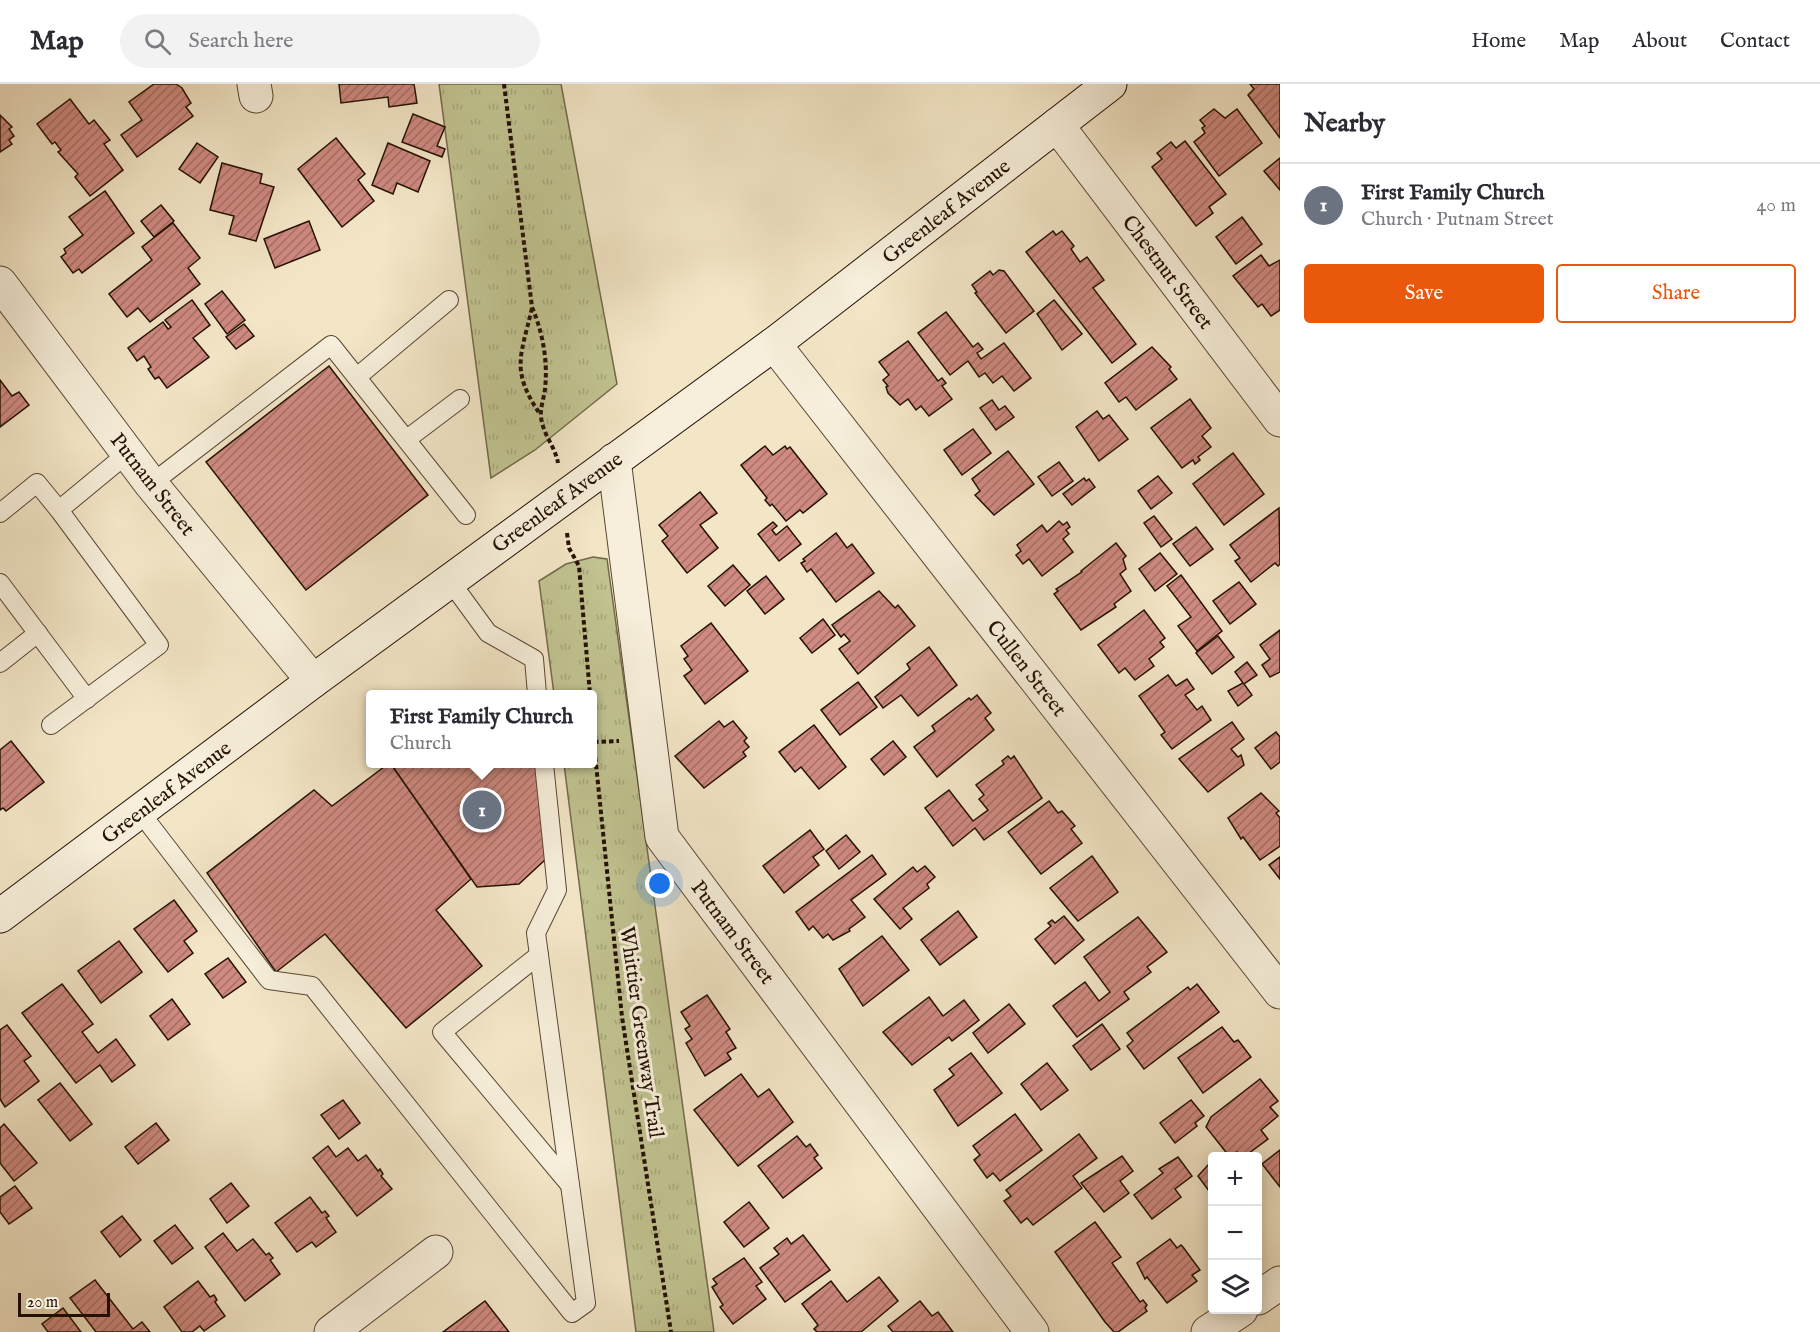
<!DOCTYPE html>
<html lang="en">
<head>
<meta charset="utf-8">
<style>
	body { margin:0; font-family:"IM FELL English",serif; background:#f2f2f3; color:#2b2b33 }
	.controls { position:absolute; right:18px; bottom:18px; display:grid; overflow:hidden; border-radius:6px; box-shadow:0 3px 15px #0003 }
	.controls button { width:54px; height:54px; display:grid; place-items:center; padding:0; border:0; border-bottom:2px solid #e1e1e2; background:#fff; color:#2b2b33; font:30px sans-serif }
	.scale { position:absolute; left:18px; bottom:15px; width:92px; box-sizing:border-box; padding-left:6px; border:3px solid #251004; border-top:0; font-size:16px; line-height:21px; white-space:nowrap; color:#251004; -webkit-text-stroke:4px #f7efdb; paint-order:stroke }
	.you { position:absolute; left:660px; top:800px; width:21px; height:21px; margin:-15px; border:4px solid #fff; border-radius:50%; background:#1a73e8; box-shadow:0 0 0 9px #1a73e833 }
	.badge { display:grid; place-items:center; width:39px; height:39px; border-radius:50%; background:#ea580c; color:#fff; font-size:20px; font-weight:700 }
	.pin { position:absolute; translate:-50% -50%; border:3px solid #fff; box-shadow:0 2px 6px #0006 }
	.popup { position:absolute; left:366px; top:606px; width:231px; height:78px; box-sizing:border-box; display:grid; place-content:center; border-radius:6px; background:#fff; filter:drop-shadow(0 2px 4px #0005); font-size:20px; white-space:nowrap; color:#7c7c81 }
	.popup b { font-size:22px; color:#2b2b33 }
	.popup::after { content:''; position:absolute; left:50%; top:100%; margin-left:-12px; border:12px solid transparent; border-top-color:#fff }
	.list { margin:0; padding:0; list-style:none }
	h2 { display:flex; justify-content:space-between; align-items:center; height:78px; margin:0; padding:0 24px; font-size:26px }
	h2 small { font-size:20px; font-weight:400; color:#7c7c81 }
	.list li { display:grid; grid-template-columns:39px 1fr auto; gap:18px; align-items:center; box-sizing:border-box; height:84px; padding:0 24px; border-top:2px solid #e1e1e2 }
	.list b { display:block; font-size:22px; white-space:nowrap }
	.list p { margin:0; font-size:20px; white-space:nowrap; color:#7c7c81 }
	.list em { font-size:20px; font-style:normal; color:#7c7c81 }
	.actions { display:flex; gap:12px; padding:18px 24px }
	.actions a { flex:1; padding:14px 0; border:2px solid #ea580c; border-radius:6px; text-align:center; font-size:21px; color:#ea580c }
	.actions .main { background:#ea580c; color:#fff }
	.icon { flex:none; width:33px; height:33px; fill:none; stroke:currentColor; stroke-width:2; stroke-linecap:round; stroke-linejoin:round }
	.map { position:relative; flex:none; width:1280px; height:1248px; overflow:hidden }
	header { display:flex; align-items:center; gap:36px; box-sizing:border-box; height:84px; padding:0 30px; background:#fff; border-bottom:2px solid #e1e1e2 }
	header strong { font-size:28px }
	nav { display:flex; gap:33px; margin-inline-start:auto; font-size:21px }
	.search { width:420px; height:54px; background:#f2f2f3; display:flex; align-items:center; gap:15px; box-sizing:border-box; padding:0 21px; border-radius:33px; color:#7c7c81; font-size:22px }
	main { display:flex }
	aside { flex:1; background:#fff }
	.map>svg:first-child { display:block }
</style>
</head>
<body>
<header>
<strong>Map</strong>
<div class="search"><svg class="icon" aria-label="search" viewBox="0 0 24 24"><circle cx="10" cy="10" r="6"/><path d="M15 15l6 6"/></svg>Search here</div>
<nav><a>Home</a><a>Map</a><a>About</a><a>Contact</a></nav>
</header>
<main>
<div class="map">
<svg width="1280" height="1248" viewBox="0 0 1280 1248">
	<defs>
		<pattern id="park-tufts" width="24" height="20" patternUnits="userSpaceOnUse" patternTransform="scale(1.5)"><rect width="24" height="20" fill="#c1c391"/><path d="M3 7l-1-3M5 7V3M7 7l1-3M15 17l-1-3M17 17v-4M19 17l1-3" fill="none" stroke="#a6a67b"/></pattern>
		<pattern id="building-hatch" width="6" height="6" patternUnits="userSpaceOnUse" patternTransform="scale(1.5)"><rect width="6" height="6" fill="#cf8a81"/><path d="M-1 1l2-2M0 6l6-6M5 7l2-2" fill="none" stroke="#a86f67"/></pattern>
	</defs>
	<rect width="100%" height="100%" fill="#f3e6c7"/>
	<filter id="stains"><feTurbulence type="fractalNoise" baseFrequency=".00333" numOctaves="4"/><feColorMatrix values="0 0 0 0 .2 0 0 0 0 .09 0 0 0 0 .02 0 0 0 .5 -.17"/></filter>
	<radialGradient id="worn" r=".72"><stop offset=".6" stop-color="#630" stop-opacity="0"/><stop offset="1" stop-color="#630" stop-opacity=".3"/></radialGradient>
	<g fill="url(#park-tufts)" stroke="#736a4a" stroke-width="1.5">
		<polygon points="439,0 561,0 617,300 535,366 491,394"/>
		<polygon points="593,473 607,475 714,1248 636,1248 564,680 593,680 593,610 554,610 539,497 566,480"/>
	</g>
	<g fill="url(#building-hatch)" stroke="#251004" stroke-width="1.5">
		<polygon points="154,0 176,0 182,4 191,19 186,23 193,32 137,73 121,51 142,36 129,18"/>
		<polygon points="339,0 414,0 417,19 389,23 388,13 341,19"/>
		<polygon points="1250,0 1280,0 1280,54 1248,11 1254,5"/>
		<polygon points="70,15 89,40 94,36 110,56 104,60 123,86 90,112 75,93 78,90 58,68 61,66 55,58 52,60 37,40"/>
		<polygon points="1214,25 1225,34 1237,25 1262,59 1219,92 1194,58 1205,49 1202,44 1205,42 1200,36"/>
		<polygon points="413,30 445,43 437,62 445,65 442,73 402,58"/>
		<polygon points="0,31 12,43 9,45 14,52 9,56 12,60 0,68"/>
		<polygon points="336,54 365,90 358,96 374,117 342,143 298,85"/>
		<polygon points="1185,57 1226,110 1209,123 1213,129 1196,142 1152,83 1162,75 1157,69 1171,58 1176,64"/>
		<polygon points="197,59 218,73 200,99 179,85"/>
		<polygon points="388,59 430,77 418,108 397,99 393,110 372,101"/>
		<polygon points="1280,74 1280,106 1264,87"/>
		<polygon points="222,79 262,90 260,99 274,103 256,157 229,150 234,132 210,126"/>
		<polygon points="105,107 134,149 82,189 79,185 73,189 61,173 66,169 64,165 83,151 69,133"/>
		<polygon points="161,121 174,137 154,153 141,137"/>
		<polygon points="1242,133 1262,160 1236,180 1216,153"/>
		<polygon points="309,137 320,166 275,184 264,155"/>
		<polygon points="173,139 200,174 188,184 200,200 150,238 138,224 127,233 109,210 152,176 142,163"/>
		<polygon points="1053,147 1056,151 1062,147 1074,162 1071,165 1080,178 1087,173 1104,196 1093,204 1136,260 1112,279 1026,168"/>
		<polygon points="1261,171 1269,182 1280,176 1280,226 1271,232 1262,220 1258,223 1233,192"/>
		<polygon points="999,186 1004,187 1034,227 1006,249 975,209 977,208 972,201 990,187 993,191"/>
		<polygon points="222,207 245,236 227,250 205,220"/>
		<polygon points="192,216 210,241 193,254 209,273 167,304 159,293 155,295 148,285 151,283 144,272 137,277 128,264 163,238 168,245 171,243 165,236"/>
		<polygon points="1054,216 1082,250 1062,266 1037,230"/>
		<polygon points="946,228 973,263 978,259 983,265 977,269 981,275 1004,259 1031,294 1014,307 1002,292 993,299 985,289 979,293 968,277 950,291 918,249"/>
		<polygon points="244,240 254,252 236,265 226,253"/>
		<polygon points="908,257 938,297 942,294 946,299 942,302 952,315 929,332 921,322 916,326 908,315 900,321 888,309 886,303 888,302 883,296 889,291 879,278"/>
		<polygon points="1152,263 1171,283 1169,285 1177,295 1136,326 1126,313 1119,318 1105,299"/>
		<polygon points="329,282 428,411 306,506 206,378"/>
		<polygon points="0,296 12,312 19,308 29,321 0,343"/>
		<polygon points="1190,315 1211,344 1202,352 1211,363 1198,373 1200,376 1195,380 1193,376 1182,384 1151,344"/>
		<polygon points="992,316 999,326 1005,322 1014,333 996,346 980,324"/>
		<polygon points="1097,327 1103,335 1109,331 1128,355 1099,377 1076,343"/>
		<polygon points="973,345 991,369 962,391 944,366"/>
		<polygon points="765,362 773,371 785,362 787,365 790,363 827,410 803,429 800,426 786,437 772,420 770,422 765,416 767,414 741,381"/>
		<polygon points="1008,367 1034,400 994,431 975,411 980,407 972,395"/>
		<polygon points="1233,369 1264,410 1224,441 1193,400"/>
		<polygon points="1059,378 1073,397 1052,412 1038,393"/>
		<polygon points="1158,392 1172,409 1151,425 1138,407"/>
		<polygon points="1084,394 1086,397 1089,395 1095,403 1072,421 1063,410"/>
		<polygon points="700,408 717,429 700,441 718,464 687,489 662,457 668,452 659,441"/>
		<polygon points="1279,424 1280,480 1278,482 1275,479 1251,498 1235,477 1240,474 1230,461"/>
		<polygon points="1154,432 1172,455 1161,463 1144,439"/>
		<polygon points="1059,437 1063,441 1067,438 1070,443 1066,446 1069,450 1063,455 1073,468 1042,492 1029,475 1023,480 1016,471 1021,467 1017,461 1042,441 1047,448"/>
		<polygon points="773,438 777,442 772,446 776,451 787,442 801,460 779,477 758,450"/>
		<polygon points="1196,443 1213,465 1190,482 1173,460"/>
		<polygon points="836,449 847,464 852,460 874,489 836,518 811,485 807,488 801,479 805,477 803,475"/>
		<polygon points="1116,459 1126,472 1123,475 1126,485 1120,490 1131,507 1114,520 1116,523 1081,546 1054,510 1058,507 1056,505 1082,488 1081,487"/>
		<polygon points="1160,469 1177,490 1155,507 1139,485"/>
		<polygon points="733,481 750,501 725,522 708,502"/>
		<polygon points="1181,491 1222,547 1197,567 1178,542 1191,533 1167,502"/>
		<polygon points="766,492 784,515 765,530 747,507"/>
		<polygon points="1239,498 1256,520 1230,540 1213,517"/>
		<polygon points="879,507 895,524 898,521 915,542 858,590 839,565 850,557 844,550 841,553 832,541"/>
		<polygon points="1144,526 1165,554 1160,558 1164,563 1149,575 1154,582 1135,596 1125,584 1119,589 1098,561"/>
		<polygon points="823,535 835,551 812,569 800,554"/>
		<polygon points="711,539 748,587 705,620 684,592 692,586 684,575 688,572 681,562"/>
		<polygon points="1280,546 1280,588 1270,593 1262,581 1270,575 1260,561"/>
		<polygon points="1218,552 1234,573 1212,590 1196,569"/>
		<polygon points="929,563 957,601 918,632 901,611 883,624 875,613 910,585 907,580"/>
		<polygon points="1247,578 1257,591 1244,600 1252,611 1238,622 1228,607 1243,599 1235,588"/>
		<polygon points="1168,591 1176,602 1187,595 1194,605 1185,611 1197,626 1202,622 1211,636 1172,665 1161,651 1165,648 1139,612"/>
		<polygon points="858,598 877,623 840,651 821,626"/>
		<polygon points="977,611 991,629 985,634 994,646 937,693 914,663 935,647 932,642 969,614 971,616"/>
		<polygon points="719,637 724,643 733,637 747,654 744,657 749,663 743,668 746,672 704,704 675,672"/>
		<polygon points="1232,638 1244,655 1231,665 1238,673 1241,671 1244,681 1208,708 1179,675"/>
		<polygon points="814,641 846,683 819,705 801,683 795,688 779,668"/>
		<polygon points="1276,648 1280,653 1280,678 1271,685 1255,664"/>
		<polygon points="11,657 44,698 6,727 3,724 0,726 0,666"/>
		<polygon points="893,657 906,673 884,691 871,675"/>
		<polygon points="1008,672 1011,675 1014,672 1042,714 984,756 975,744 953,762 925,724 949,706 973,737 988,726 979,715 984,711 976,701 1004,680 1002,677"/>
		<polygon points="388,680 391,680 471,795 436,826 482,882 406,944 325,850 276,888 207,789 314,706 332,722"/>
		<polygon points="391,680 535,680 547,774 519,800 477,803"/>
		<polygon points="1261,709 1279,727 1276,729 1280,734 1280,762 1260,776 1243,753 1241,755 1228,734"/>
		<polygon points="1049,717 1058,729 1062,727 1075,742 1071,745 1082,759 1041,790 1008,748"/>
		<polygon points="810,746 824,765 813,773 819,781 784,809 763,782"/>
		<polygon points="846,751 860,768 839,785 826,767"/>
		<polygon points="872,771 886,790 851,816 865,833 849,845 850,847 833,856 828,850 823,854 813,842 809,846 796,828"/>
		<polygon points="1092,772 1118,808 1078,837 1050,804"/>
		<polygon points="1280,773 1280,795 1269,781"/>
		<polygon points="925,782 935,793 927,800 929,804 903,824 912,835 900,845 874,815 913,783 917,788"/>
		<polygon points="174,816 197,847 184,857 193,869 168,888 134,845"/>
		<polygon points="958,827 977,853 940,881 921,856"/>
		<polygon points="1064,832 1084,856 1055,880 1035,855 1051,842 1048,839 1052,836 1055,839"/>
		<polygon points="1138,833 1167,868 1147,883 1151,888 1124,908 1129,915 1077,953 1053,922 1085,898 1099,917 1110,908 1084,873"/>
		<polygon points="882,852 909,886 863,922 839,885"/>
		<polygon points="119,857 142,888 101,919 78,887"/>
		<polygon points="228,874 246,898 223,914 205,890"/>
		<polygon points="62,900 93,940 82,948 98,969 116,955 135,981 112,998 100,981 76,999 22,929"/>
		<polygon points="1197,900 1219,928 1144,985 1127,962 1133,957 1127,949 1188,903 1190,906"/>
		<polygon points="707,911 730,945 726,948 736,964 727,969 731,975 705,992 686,959 692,955 685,945 690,942 681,928"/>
		<polygon points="929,913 943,932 964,916 979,936 952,957 949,953 912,981 883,948"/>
		<polygon points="172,915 190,940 168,956 150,932"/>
		<polygon points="1009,920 1025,940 988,969 973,949"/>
		<polygon points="1102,940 1120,965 1091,986 1073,962"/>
		<polygon points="7,941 31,972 24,977 39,997 5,1023 0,1015 0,946"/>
		<polygon points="1222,943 1234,958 1238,956 1251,973 1203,1009 1178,974"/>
		<polygon points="971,969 1002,1009 958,1042 934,1006 954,991 949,985"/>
		<polygon points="1047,979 1068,1006 1041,1026 1021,1000"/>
		<polygon points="741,990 758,1013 769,1005 793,1038 738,1082 694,1026"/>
		<polygon points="1260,995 1278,1017 1270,1023 1278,1032 1261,1046 1268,1055 1245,1072 1240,1072 1237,1068 1229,1072 1206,1043 1211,1033"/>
		<polygon points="60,999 92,1040 70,1057 38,1016"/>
		<polygon points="343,1016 360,1039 339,1055 321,1031"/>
		<polygon points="1191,1016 1204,1032 1195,1039 1197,1042 1175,1059 1160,1039"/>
		<polygon points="1015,1030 1042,1066 1000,1097 993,1089 987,1094 974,1076 980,1071 973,1062"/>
		<polygon points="156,1039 169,1056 138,1080 125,1063"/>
		<polygon points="4,1040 37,1079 14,1097 0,1079 0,1044"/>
		<polygon points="1079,1050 1097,1074 1073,1092 1082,1104 1033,1141 1027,1134 1021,1139 1004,1117 1011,1112 1006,1106"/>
		<polygon points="797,1052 806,1063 810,1060 818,1071 814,1074 822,1084 783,1114 758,1082"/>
		<polygon points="328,1062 336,1073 348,1064 358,1077 366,1071 378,1087 380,1085 383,1090 381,1092 392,1105 357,1132 313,1074"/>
		<polygon points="1280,1066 1280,1103 1262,1080"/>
		<polygon points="1122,1072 1133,1087 1120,1097 1129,1109 1104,1128 1081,1099"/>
		<polygon points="1178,1073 1192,1092 1175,1105 1181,1113 1152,1135 1134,1111 1163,1089 1159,1085"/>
		<polygon points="1209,1080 1212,1080 1212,1111 1198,1092"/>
		<polygon points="231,1099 249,1122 227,1139 210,1115"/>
		<polygon points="15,1102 32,1124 9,1140 0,1128 0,1113"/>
		<polygon points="310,1113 322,1129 325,1127 329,1132 326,1134 336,1148 316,1163 312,1158 297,1168 275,1139"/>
		<polygon points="749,1118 769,1144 744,1163 724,1138"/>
		<polygon points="122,1132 141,1156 120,1173 101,1148"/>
		<polygon points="1095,1138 1121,1173 1112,1179 1140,1218 1143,1216 1147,1221 1145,1224 1147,1227 1118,1248 1114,1248 1105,1238 1055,1168"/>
		<polygon points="175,1141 193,1164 172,1180 154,1157"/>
		<polygon points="223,1149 237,1167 253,1155 266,1171 269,1169 273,1174 270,1176 280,1190 245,1217 205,1163"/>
		<polygon points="803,1151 830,1186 785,1218 760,1184 779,1170 774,1164 787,1154 791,1160"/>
		<polygon points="1170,1155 1177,1164 1181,1161 1183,1163 1200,1186 1192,1191 1197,1197 1167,1219 1147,1193 1145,1195 1137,1179"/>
		<polygon points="744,1174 762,1198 756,1202 766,1215 733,1240 720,1223 723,1221 712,1203 717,1200 713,1195"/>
		<polygon points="879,1193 898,1217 861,1248 817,1248 814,1245 818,1241 802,1220 831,1197 847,1218"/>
		<polygon points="95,1196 133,1245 142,1238 150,1248 96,1248 70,1214"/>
		<polygon points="198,1197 210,1213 214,1211 217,1216 215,1218 225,1232 204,1247 200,1242 192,1248 182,1248 164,1223"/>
		<polygon points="485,1217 509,1248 443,1248"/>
		<polygon points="920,1217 932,1232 938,1228 953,1248 893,1248 888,1242"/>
		<polygon points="63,1224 81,1248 48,1248 42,1240"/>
	</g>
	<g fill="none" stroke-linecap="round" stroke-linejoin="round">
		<g stroke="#584635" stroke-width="20">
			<g id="lane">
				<polyline points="357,293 449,216"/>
				<polyline points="407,355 460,315"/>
				<polyline points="151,400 331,261 466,431"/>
				<polyline points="0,429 37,399 59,426 128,369"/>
				<polyline points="450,497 488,549 534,575 537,610"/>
				<polyline points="0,499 87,615"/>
				<polyline points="0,579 38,549"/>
				<polyline points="51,641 159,561 59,426"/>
				<polyline points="140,728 269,896 312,902 572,1229 586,1219 536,849 557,806 544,680"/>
				<polyline points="539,871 442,948 570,1101"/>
			</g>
		</g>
		<g stroke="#584635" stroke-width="35">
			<g id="street">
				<polyline points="254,0 256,12"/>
				<polyline points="1057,41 1280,336"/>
				<polyline points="0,199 151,400 313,597"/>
				<polyline points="774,260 1280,908"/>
				<polyline points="614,376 662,753 1032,1248"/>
				<polyline points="1258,1214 1280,1199"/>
				<polyline points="331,1248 436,1168"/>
				<polyline points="1208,1248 1241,1226"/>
			</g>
		</g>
		<g stroke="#251004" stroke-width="35">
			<polyline id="secondary" points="0,832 313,597 774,260 1110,0"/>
		</g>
		<g stroke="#251004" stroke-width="4" stroke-dasharray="4.5 3" stroke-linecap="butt">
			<path d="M504,0L532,223C543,249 548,278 545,305C544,314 540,324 541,333C543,351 555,362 558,379"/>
			<path d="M532,224C521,272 510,286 540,330"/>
			<polyline points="567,449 569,464 579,482 590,610"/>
			<polyline points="593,651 622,933 671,1248"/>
			<polyline points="594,658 619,657"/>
		</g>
		<use href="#lane" stroke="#f7efdb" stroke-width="18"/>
		<use href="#street" stroke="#f7efdb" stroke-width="33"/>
		<use href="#secondary" stroke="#f7efdb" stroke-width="33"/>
	</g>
	<g text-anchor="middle" stroke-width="6" stroke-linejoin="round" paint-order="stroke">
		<g font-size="21" fill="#251004" stroke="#f7efdb">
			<text transform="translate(946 127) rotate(-38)" y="7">Greenleaf Avenue</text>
			<text transform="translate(1168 188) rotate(53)" y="7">Chestnut Street</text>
			<text transform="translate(153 400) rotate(52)" y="7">Putnam Street</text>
			<text transform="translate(557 418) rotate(-36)" y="7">Greenleaf Avenue</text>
			<text transform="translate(1027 584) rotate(52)" y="7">Cullen Street</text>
			<text transform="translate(166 708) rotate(-37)" y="7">Greenleaf Avenue</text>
			<text transform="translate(733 848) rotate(53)" y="7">Putnam Street</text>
			<text transform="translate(642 948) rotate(82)" y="7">Whittier Greenway Trail</text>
		</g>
	</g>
	<rect width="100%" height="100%" filter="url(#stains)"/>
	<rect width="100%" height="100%" fill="url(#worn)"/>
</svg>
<div class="controls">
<button>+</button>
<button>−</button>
<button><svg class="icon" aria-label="layers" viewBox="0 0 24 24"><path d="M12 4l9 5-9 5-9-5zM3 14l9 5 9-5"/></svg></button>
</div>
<div class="scale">20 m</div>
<div class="you"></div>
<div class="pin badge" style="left:482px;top:726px;background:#6b7280">1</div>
<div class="popup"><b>First Family Church</b>Church</div>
</div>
<aside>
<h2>Nearby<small></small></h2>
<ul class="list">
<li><span class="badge" style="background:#6b7280">1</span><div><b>First Family Church</b><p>Church · Putnam Street</p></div><em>40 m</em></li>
</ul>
<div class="actions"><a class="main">Save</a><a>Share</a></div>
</aside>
</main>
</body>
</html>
